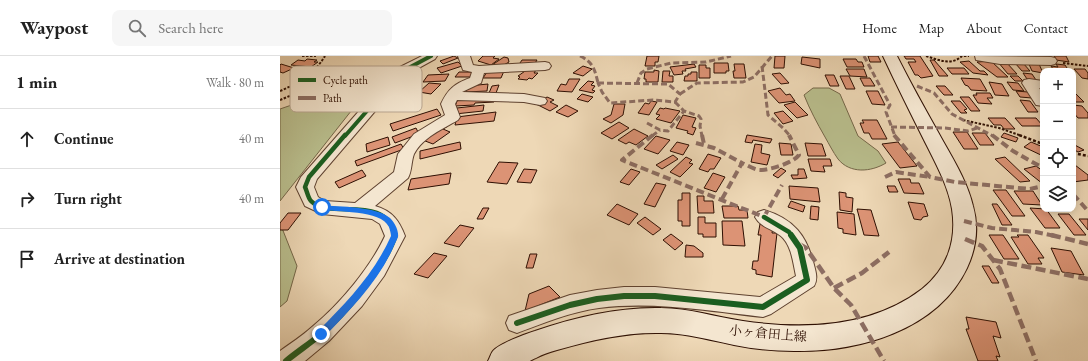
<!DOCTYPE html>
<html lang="en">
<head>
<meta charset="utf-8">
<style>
	body { margin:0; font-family:"EB Garamond","Noto Serif JP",serif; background:#f6f6f6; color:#222 }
	.controls { position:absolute; right:12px; top:12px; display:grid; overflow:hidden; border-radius:8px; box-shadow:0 2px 10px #0003 }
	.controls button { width:36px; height:36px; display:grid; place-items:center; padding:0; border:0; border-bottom:1px solid #e0e0e0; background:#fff; color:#222; font:20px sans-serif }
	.stop { position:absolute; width:12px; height:12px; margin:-9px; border:3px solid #1a73e8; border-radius:50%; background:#fff }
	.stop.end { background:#1a73e8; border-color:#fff; box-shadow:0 1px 4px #0008 }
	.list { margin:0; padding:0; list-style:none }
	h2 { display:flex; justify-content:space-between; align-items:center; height:52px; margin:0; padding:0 16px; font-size:17px }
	h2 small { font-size:13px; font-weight:400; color:#767676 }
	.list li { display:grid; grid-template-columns:26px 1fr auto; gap:12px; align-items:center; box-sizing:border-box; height:60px; padding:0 16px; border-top:1px solid #e0e0e0 }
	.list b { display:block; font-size:15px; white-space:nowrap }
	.list em { font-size:13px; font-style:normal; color:#767676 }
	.icon { flex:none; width:22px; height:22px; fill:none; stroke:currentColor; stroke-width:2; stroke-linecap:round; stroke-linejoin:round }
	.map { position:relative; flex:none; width:808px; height:305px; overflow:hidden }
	header { display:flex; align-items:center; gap:24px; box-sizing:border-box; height:56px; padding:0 20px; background:#fff; border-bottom:1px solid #e0e0e0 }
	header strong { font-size:19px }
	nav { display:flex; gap:22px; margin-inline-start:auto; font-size:14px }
	.search { width:280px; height:36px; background:#f6f6f6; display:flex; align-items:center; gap:10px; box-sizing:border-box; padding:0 14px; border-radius:8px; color:#767676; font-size:15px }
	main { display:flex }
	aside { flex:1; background:#fff }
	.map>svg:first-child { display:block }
</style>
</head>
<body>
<header>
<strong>Waypost</strong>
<div class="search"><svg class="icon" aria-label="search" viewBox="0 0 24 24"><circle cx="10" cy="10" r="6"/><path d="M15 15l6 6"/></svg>Search here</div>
<nav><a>Home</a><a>Map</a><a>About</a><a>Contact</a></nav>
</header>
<main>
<aside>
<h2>1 min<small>Walk · 80 m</small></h2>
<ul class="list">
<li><svg class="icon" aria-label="ahead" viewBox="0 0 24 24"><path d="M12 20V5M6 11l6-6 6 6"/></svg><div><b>Continue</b></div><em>40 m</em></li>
<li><svg class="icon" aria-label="right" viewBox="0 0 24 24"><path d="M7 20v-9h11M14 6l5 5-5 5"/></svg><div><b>Turn right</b></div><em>40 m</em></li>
<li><svg class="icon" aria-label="arrive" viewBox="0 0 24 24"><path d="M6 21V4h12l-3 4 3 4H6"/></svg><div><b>Arrive at destination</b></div></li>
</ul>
</aside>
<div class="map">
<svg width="808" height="305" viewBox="0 0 808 305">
	<rect width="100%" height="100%" fill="#eed8b6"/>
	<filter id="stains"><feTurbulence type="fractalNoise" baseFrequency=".005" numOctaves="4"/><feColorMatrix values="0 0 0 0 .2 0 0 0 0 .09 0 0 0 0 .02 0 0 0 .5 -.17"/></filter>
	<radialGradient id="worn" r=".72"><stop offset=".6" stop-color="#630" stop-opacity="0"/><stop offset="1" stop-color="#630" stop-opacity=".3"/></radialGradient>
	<g fill="#b9be8d" stroke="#746648">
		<path d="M533,32H549L560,38L578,80L598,95L606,107C591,116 570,118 558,103C553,96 549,88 545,81C537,67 530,54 524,39Z"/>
		<polygon points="52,35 68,36 70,42 79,45 0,145 0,53"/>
		<polygon points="0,167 17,210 7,245 0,251"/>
	</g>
	<g fill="#dc9375" stroke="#2e0f02">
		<polygon points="174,0 178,2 163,8 160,5"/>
		<polygon points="203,0 215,0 213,2 219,3 211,9 198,5"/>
		<polygon points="367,0 379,0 378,6 375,6 375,10 365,10"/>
		<polygon points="495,0 505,0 504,12 494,12"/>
		<polygon points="588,0 598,0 601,6 590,6"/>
		<polygon points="624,0 640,0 653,20 641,22 638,19 635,19 628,6 636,6 634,3 626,3"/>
		<polygon points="774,0 786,0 789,6 776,4"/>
		<polygon points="224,1 228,2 229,6 222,10 212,9"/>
		<polygon points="522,1 540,3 540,12 521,8"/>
		<polygon points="27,3 37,4 34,6 38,6 31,11 11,9 18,4 25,5"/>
		<polygon points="563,3 576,3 578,6 582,6 584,11 567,11"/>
		<polygon points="242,4 257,4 254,9 238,10"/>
		<polygon points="650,4 654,4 668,20 659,20"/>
		<polygon points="689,5 700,15 704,15 708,19 693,17 680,6"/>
		<polygon points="711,5 728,21 717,21 697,6"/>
		<polygon points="178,6 182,10 161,17 157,12"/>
		<polygon points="718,6 726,6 737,18 728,18"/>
		<polygon points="748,6 759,8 763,17 752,15"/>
		<polygon points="434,7 448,7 449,15 446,15 446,17 434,17"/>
		<polygon points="735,7 743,7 750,15 742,15"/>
		<polygon points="414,8 416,11 405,13 406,15 402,15 403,18 394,19 390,11"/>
		<polygon points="454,8 464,8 466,22 454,22 453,15 455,15"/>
		<polygon points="776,8 785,9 789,15 773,13 771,10 778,11"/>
		<polygon points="0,9 1,8 14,12 3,17 0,16"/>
		<polygon points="419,9 426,9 426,12 430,12 430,22 419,22"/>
		<polygon points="303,10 312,13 303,20 293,17"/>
		<polygon points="667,12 684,12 689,18 672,18"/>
		<polygon points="248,13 256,14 254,17 258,17 252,23 249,22 247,24 238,23 240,21 238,20"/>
		<polygon points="566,13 584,13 587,21 570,20"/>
		<polygon points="794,13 805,13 808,17 808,23 802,22"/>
		<polygon points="374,14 379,15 378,26 366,26 366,23 364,23 365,16 374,16"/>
		<polygon points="224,15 221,22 203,22 207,16"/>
		<polygon points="383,15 390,15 389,20 393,20 393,26 382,26"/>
		<polygon points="179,16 196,16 193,21 175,21"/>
		<polygon points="411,16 417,16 417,25 404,25 405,20 408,20 408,18 411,18"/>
		<polygon points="500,17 509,27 501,28 492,18"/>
		<polygon points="743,17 752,18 756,24 747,23"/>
		<polygon points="169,18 165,25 143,26 148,19"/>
		<polygon points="545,19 554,19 559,30 550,30"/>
		<polygon points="560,20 569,20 575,33 566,33"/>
		<polygon points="730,20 738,20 743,25 735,25"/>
		<polygon points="580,22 590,22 595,30 584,30"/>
		<polygon points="681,22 700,23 707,35 691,34 688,30 685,29"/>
		<polygon points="289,23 300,23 292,36 277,35 281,28 286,29"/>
		<polygon points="308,25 314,26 311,29 315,30 312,34 315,35 313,37 299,34"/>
		<polygon points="709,26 722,28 729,40 715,39"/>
		<polygon points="727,26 738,27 744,35 733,34"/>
		<polygon points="149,27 161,28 151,38 139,36"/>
		<polygon points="208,28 207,35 186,36 188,30"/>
		<polygon points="219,29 216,37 209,37 212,30"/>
		<polygon points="656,30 665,30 673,39 664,39"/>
		<polygon points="500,32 506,39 510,38 515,45 499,47 488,35"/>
		<polygon points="586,35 598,35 605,49 592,48"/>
		<polygon points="736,35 748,36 752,42 740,41"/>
		<polygon points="793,35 804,46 793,46"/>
		<polygon points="696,37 710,37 713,42 707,42 712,48 698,47 693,39 697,39"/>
		<polygon points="302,38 313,41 308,46 297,43"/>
		<polygon points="267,41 274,44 270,46 278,50 270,55 256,48"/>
		<polygon points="680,41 689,41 700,55 691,55"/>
		<polygon points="215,42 214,46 195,47 194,49 175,50 178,43"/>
		<polygon points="740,44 750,45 758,56 748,56"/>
		<polygon points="371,45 377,46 369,59 358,57 365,47 369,48"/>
		<polygon points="671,45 680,45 687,53 684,54 687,57 681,57"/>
		<polygon points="515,46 528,59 517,62 504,49"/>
		<polygon points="334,48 345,48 343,59 331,67 323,63 331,59"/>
		<polygon points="204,49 203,55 175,58 177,52"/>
		<polygon points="286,49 298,55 288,61 276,56"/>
		<polygon points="793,49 802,50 808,57 808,62 798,62 793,56"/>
		<polygon points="380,52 384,53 385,52 400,55 391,67 376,63 380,59 376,58"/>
		<polygon points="157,53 161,59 113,75 110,68"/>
		<polygon points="503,55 513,65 503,68 494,57"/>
		<polygon points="216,56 214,65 175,69 177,61"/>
		<polygon points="403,59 416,62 412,71 416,72 413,79 407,77 408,75 396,72"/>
		<polygon points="708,62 725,62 735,73 724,73 721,69 714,69"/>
		<polygon points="735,62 756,62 763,70 742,70"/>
		<polygon points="582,64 597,64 607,83 592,83 589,77 584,77 580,67 584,67"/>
		<polygon points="339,66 349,72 332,83 321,77"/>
		<polygon points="162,68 168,70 163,73 170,76 153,88 140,83"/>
		<polygon points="136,72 139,78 115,87 112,81"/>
		<polygon points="354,73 368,80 356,89 349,86 346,88 338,84"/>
		<polygon points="673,76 687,76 698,93 684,93"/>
		<polygon points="692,77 705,77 714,89 700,89"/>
		<polygon points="724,77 738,82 736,86 721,81"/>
		<polygon points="467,79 492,83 490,87 473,84 472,87 465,86"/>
		<polygon points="376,80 390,84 378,98 364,93"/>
		<polygon points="108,81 110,89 87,96 86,88"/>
		<polygon points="180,86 181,93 140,103 140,95"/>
		<polygon points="397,86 409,89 403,99 390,95"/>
		<polygon points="618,86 637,110 620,112 602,88"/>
		<polygon points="751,86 763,91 763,100 744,91"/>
		<polygon points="499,87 511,88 513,99 501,99"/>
		<polygon points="525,87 542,88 546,100 528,100"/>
		<polygon points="121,88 124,93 77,110 75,105"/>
		<polygon points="475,88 482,89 481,97 490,99 487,109 471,106"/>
		<polygon points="793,88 804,94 798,96 793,93"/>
		<polygon points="428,98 441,102 434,113 430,113 428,116 419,113"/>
		<polygon points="393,99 398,103 382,113 376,109"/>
		<polygon points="406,101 412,104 409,107 413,108 400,121 390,116"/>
		<polygon points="725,101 750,125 740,126 715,103"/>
		<polygon points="528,103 550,103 552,110 543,110 545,116 531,115"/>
		<polygon points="219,106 238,107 227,128 207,126"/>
		<polygon points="793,109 795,109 808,119 808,124 793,126"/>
		<polygon points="756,110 763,115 763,128 744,113"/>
		<polygon points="501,112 506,115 498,122 493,119"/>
		<polygon points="244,113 257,114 251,127 237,126"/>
		<polygon points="351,113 360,116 349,129 340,126"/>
		<polygon points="518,113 524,113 527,122 513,123 511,119 518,119"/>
		<polygon points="82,114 86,120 59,132 55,126"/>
		<polygon points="171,117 169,128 128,134 131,123"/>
		<polygon points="433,117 445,121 436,136 424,132"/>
		<polygon points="618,123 630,123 631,127 639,127 644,138 624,137"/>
		<polygon points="376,127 386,129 375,151 364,148"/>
		<polygon points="509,130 538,132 540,146 510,143"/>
		<polygon points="607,130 615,130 618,136 609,136"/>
		<polygon points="713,134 726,134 745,160 732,160"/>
		<polygon points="734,135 753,135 762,149 743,148"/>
		<polygon points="559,136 566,137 566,141 573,142 572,156 560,154"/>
		<polygon points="402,137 410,137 410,170 402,170 402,165 398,165 398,144 402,144"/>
		<polygon points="417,140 424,140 424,145 433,145 434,157 418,157"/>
		<polygon points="511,145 525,150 523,156 508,151"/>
		<polygon points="628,146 644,148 648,160 643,161 641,164 634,163"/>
		<polygon points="337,148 358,158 349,169 327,159"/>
		<polygon points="712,148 717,148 732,169 722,169"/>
		<polygon points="442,150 458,150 459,154 467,154 468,162 444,162"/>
		<polygon points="531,150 539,151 538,164 530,163"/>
		<polygon points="203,152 209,152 203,163 197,163"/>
		<polygon points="750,152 766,153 780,172 765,172"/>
		<polygon points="577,153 591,154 599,180 584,179"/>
		<polygon points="557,156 574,158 576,179 563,177 563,173 558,172"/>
		<polygon points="8,157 21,157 8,174 0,174 0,167"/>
		<polygon points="778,158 789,158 806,179 794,179"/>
		<polygon points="365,161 381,173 373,179 357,167"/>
		<polygon points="418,161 425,161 425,167 436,167 436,181 423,181 423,178 418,178"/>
		<polygon points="799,163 808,163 808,174"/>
		<polygon points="442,165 462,165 465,190 443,189"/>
		<polygon points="480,168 493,171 492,177 497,177 492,221 476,218 476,214 472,213 473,205 478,205 481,179 478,179"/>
		<polygon points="180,169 194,172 179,191 164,187"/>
		<polygon points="391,178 403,187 395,194 383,184"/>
		<polygon points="709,179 723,179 739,203 724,203"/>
		<polygon points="737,179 748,179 764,202 758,202 762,208 748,208 731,181 739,181"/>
		<polygon points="406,189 414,190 423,197 423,201 405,201"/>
		<polygon points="771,192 791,195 804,219 782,216"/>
		<polygon points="154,197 167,200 148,222 134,218"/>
		<polygon points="250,198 257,198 253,212 246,212"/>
		<polygon points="702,210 709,210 719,227 712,227"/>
		<polygon points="269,230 280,241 245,255 249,238"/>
		<polygon points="686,261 716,266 721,282 713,280 720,301 716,300 718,305 698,305 686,273 689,273"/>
	</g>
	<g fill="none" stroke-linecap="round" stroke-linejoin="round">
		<g stroke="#5e412f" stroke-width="2">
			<g id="minor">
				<path d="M142,0H157L155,3L126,19L37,123L34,131L38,141L45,145L75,147L114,116L118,98L134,78L165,59L161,48C168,33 174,28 190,22L192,16L183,14L178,0H190L193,9L199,10L265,6L269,7L271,10L269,13L265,14L204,17L201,27L182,36L244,38L265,42L267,45L265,48L260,49L244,46L177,44L175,48L180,61L178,64C163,73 143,81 134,98C131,106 132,115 128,122L95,150C112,155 119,164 125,180L104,220L82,250L49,285L25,305H0V295C11,287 22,280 32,271C60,248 90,212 105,180L100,168L92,163L42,158L25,150L16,131L21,121L116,13Z"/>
				<polygon points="695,0 771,1 775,2 777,5 775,8 771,9 720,8 696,4"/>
				<polygon points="749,23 763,25 763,33 759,32 763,38 763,50 756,49 742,27 744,24"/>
				<path d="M484,154C514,163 527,180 534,209C536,217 538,223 534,230L491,258L483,261C429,255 373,245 319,252C290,256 264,267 237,277L229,274L226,267L229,260L290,239L317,234L344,231H375L480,241L516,220C513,207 512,192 503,182C494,173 481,172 475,161L478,156Z"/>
			</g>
		</g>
		<g stroke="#2e0f02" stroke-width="2">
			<path id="secondary" d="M603,0H617C630,26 644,51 658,76C671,100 687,124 693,150C699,171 696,193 687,212C657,275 578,296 514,295C494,295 474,293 454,289C430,284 406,277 381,277C346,276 311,284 277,294C270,296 263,298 256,302C255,302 250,305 250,305C240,305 219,305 208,305C210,302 211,297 213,295C219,288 245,278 255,275C295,261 339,251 381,252C409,252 435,261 463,265C524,274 591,272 642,233C667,213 677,185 672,153C668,129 655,106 644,84C630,56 616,28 603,0Z"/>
		</g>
		<g stroke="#2e0f02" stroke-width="2" stroke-dasharray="2.5 1.5" stroke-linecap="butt">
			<polyline points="22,0 36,0"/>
			<path d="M646,0C659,4 671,10 682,0H689"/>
			<polyline points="783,7 808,10"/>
			<path d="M0,35C19,27 34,18 45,0"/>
			<polyline points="0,44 58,20 59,15 54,13 36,14"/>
			<polyline points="683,64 719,72 742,80"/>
		</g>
		<g stroke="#2e0f02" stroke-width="2.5" stroke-dasharray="3 2" stroke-linecap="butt">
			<polyline points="739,79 763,88"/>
			<polyline points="793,97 808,100"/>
		</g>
		<use href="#minor" fill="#f4e6d0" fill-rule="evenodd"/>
		<use href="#secondary" fill="#f4e6d0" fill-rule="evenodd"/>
		<g stroke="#8d6e63" stroke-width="3" stroke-dasharray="6 3" stroke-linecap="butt">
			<path d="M300,0C313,6 315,14 318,27"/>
			<polyline points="584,0 610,49 606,56 615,80"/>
			<polyline points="482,10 488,59 503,72 510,80"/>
			<polygon points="318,27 388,28 400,38 395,46 373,44 330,47 322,36"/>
			<polyline points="357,27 361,17 367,13 391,7 426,6 451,0"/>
			<polyline points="637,30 654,37 672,58 713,80"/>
			<polyline points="400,38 417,27 463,26 474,21 492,0"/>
			<polyline points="395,46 404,55 419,60 421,63 420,70 422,80"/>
			<polyline points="367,67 380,74 388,75 404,55"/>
			<polyline points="611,71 665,72 688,75 697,72"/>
			<polyline points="372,80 380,74"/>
		</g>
		<g stroke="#8d6e63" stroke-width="4" stroke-dasharray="8 4" stroke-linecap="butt">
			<polyline points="373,79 342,104 484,161 502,129"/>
			<polyline points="422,79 424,88"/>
			<polyline points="614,79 650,121 675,126 750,133 763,130"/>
			<polyline points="712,79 733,95 763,112"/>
			<polyline points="416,87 434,92 462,107"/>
			<polyline points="605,121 616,116 650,121"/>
			<polyline points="793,138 808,155"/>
			<path d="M442,143L462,107C467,109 475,114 480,114C490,114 513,107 519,99L509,79"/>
			<polyline points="684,165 712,172 756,176 775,180"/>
		</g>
		<g stroke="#8d6e63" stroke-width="4.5" stroke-dasharray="10 4.5" stroke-linecap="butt">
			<polyline points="771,179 808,188"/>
			<polyline points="685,183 702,190 720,213 756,305"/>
			<polyline points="519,188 526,192 554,232 571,249 604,305"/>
			<polyline points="713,204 808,223"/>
			<polyline points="554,232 582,217 609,196"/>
		</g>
		<g stroke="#f4e6d0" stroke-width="6">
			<polyline id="cycleway-far2" points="65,80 121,16 151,0"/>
		</g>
		<g stroke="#f4e6d0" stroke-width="7">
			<g id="cycleway-far1">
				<path d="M65,79L29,121L25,131C27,135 28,142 31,145C50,165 106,136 115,180"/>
				<polyline points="484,161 509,176 512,180"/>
			</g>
		</g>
		<g stroke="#f4e6d0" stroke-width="8">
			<g id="cycleway">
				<polyline points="237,267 290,249 317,243 344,240 375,240 483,251 527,224 520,192 511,179"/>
				<path d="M6,305C17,296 29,288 40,279C64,259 106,209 115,179"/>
			</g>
		</g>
		<use href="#cycleway-far2" stroke="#1b5e20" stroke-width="4"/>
		<use href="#cycleway-far1" stroke="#1b5e20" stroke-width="4.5"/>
		<use href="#cycleway" stroke="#1b5e20" stroke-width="6"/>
	</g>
	<path fill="#1a73e8" d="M42,149C59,151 96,150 110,162C114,166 119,174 118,181C117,184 114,189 113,192C98,226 70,254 44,281L41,282L38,281L37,278L38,275C67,246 94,218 111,180C111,178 110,174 109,171C101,153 56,157 39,153V150Z"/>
	<g text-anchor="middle" stroke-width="3" stroke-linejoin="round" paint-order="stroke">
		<g font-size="13" fill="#2e0f02" stroke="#f4e6d0">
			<text transform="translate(488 277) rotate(5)" y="5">小ヶ倉田上線</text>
		</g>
	</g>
	<rect x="10" y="10" width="132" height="46" rx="6" fill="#f4e6d0" stroke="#b9a692" stroke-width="1"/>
	<rect x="18" y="22" width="18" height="4" fill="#1b5e20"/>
	<rect x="18" y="40" width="18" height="4" fill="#8d6e63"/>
	<g font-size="11" fill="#2e0f02">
		<text x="43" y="28">Cycle path</text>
		<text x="43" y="46">Path</text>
	</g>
	<rect width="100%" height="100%" filter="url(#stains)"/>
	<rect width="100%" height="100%" fill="url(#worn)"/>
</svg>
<div class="controls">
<button>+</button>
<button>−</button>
<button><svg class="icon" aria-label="locate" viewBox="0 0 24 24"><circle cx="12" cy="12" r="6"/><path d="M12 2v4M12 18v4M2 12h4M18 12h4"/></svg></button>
<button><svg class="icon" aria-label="layers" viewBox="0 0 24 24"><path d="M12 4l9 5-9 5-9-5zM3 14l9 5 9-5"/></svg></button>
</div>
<div class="stop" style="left:42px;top:151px"></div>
<div class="stop end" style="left:41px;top:278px"></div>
</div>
</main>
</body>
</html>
